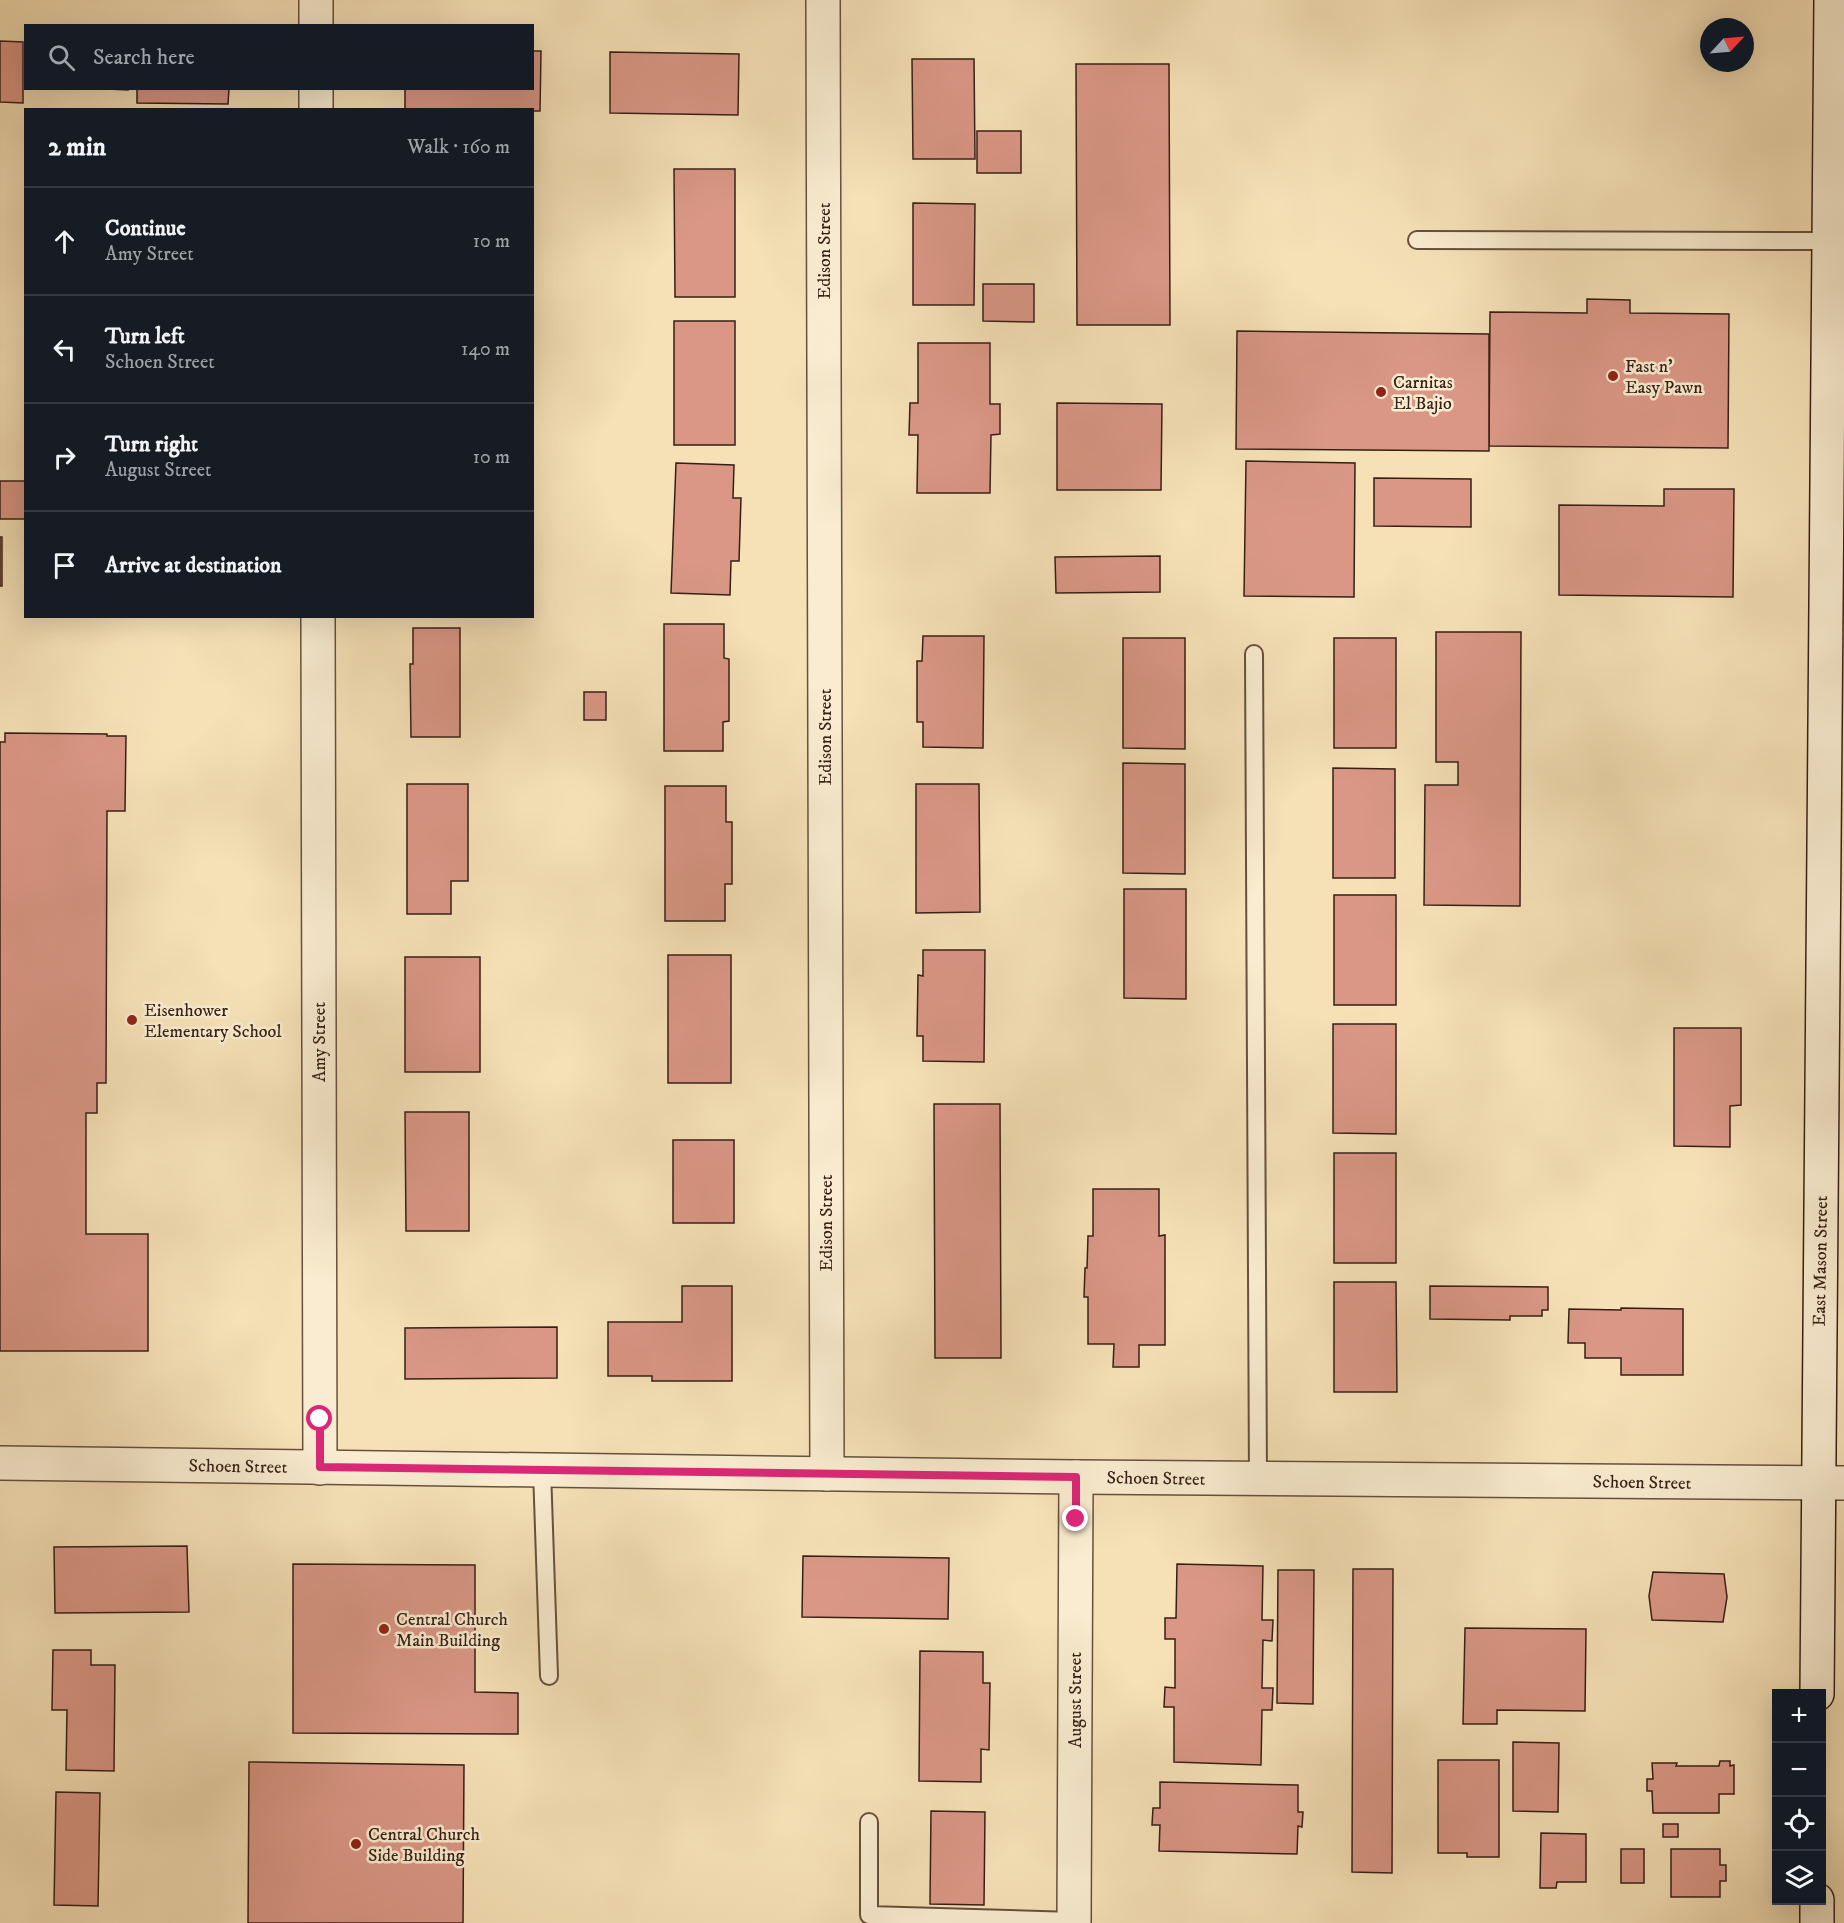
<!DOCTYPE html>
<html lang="en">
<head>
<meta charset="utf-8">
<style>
	body { margin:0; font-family:"IM FELL DW Pica",serif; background:#20242c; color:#f1f3f6 }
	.controls { position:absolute; right:18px; bottom:18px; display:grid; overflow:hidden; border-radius:0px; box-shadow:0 6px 24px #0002 }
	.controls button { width:54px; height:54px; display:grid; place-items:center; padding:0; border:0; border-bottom:2px solid #363941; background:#171b24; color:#f1f3f6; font:30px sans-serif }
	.compass { position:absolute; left:1700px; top:18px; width:54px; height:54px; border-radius:50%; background:#171b24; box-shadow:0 6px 24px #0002; rotate:64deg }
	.stop { position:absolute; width:18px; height:18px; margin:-14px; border:4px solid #db2777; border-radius:50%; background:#fff }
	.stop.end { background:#db2777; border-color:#fff; box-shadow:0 2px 6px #0008 }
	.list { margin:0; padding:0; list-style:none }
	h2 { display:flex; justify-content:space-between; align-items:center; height:78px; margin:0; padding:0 24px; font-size:26px }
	h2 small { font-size:20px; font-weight:400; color:#9ea1a6 }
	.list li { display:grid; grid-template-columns:39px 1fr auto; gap:18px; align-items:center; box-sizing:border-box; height:108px; padding:0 24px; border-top:2px solid #363941 }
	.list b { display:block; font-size:22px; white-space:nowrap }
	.list p { margin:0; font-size:20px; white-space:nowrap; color:#9ea1a6 }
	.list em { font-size:20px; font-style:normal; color:#9ea1a6 }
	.icon { flex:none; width:33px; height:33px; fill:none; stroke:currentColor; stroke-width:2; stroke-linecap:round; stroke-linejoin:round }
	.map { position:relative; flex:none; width:1844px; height:1923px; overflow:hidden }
	.search { position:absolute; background:#171b24; box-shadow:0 6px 24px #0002; left:24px; top:24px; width:510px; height:66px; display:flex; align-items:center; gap:15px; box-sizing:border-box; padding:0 21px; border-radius:0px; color:#9ea1a6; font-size:22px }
	.panel { position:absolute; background:#171b24; box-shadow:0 6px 24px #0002; left:24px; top:108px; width:510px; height:510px; border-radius:0px }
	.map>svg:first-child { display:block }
</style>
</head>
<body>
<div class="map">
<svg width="1844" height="1923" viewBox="0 0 1844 1923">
	<rect width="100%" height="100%" fill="#f6e1b7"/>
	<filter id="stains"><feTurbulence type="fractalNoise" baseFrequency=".00333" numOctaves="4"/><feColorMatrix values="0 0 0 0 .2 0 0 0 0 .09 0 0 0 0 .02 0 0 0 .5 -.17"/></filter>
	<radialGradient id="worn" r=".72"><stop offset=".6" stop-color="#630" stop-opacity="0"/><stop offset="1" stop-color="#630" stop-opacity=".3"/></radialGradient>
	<g fill="#da9786" stroke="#361f16" stroke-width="1.5">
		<polygon points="0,41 23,42 23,103 0,102"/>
		<polygon points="532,51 541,51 540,111 532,111 532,110 405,110 405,88 532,88"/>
		<polygon points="610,52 739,54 738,115 610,113"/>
		<polygon points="912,59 974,59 975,159 913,159"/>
		<polygon points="1076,64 1169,64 1170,325 1077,325"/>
		<polygon points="85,88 128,88 128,90"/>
		<polygon points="137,88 229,88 228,104 137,103"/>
		<rect x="977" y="131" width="44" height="42"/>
		<polygon points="674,169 735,169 735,297 675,297"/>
		<polygon points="913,203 975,204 974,305 913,305"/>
		<polygon points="983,284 1034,284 1034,322 983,321"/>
		<polygon points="1587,299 1630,300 1630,313 1729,314 1728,448 1489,446 1490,312 1587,313"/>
		<rect x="674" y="321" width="61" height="124"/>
		<polygon points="1237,331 1489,334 1489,451 1236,449"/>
		<polygon points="918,343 990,343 990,404 1000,404 1000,434 991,435 990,493 917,493 918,435 909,435 910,403 918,403"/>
		<polygon points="1057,403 1162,404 1161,490 1057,490"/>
		<polygon points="1246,461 1355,463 1354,597 1244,596"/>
		<polygon points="676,463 734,465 733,498 741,498 739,561 731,561 730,595 671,593"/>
		<polygon points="1374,478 1471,479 1471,527 1374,526"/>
		<rect x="0" y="481" width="26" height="38"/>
		<polygon points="1664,489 1734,489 1733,597 1559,595 1559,505 1664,506"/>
		<rect x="0" y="537" width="2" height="49"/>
		<polygon points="1160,556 1160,592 1056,593 1055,557"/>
		<polygon points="664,624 724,624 724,658 729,659 729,721 723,722 723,751 664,751"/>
		<polygon points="413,628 460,628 460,737 411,737 410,664 413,664"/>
		<polygon points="1436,632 1521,632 1520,906 1424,905 1425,785 1458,785 1458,762 1436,762"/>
		<polygon points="923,636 984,636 983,748 923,747 923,722 917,722 917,661 922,661"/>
		<polygon points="1123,638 1185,638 1185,749 1123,748"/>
		<rect x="1334" y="638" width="62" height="110"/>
		<rect x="584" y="692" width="22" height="28"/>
		<polygon points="5,733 107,734 107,736 126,736 125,811 107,811 106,1083 97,1083 97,1113 86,1113 86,1234 148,1234 148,1351 0,1351 0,742 5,742"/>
		<polygon points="1123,763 1185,764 1185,874 1123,873"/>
		<polygon points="1333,768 1395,769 1395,878 1333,878"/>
		<polygon points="407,784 468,784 468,881 451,881 451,914 407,914"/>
		<polygon points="916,784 979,784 980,912 916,913"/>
		<polygon points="665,786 726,786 726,822 732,822 732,884 725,884 725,921 665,921"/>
		<polygon points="1124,889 1186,889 1186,999 1124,998"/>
		<rect x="1334" y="895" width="62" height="110"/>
		<polygon points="923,950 985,950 984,1062 923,1061 923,1036 917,1036 918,975 923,976"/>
		<rect x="668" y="955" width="63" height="128"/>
		<rect x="405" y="957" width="75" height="115"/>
		<polygon points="1333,1024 1396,1024 1396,1134 1333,1133"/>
		<polygon points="1674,1028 1741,1028 1741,1105 1730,1106 1730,1147 1674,1146"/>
		<polygon points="934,1104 1000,1104 1001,1358 935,1358"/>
		<polygon points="405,1112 469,1112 469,1231 406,1231"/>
		<rect x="673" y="1140" width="61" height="83"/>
		<rect x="1334" y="1153" width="62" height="110"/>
		<polygon points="1093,1189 1159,1189 1159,1236 1165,1235 1165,1345 1139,1345 1139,1367 1113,1367 1114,1344 1088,1344 1088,1297 1084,1297 1085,1268 1087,1268 1088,1236 1093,1236"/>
		<polygon points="1334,1282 1396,1282 1397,1392 1334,1392"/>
		<polygon points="682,1286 732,1286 732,1381 652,1381 652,1376 608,1376 608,1322 682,1322"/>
		<polygon points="1430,1286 1548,1287 1548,1310 1542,1310 1542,1316 1510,1316 1510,1320 1430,1319"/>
		<polygon points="1621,1308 1683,1309 1683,1375 1621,1375 1621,1358 1585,1358 1585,1343 1568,1343 1569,1309 1621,1310"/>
		<polygon points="557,1327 557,1378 405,1379 405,1328"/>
		<polygon points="187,1546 189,1612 55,1613 54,1547"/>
		<polygon points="803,1556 949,1558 948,1619 802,1617"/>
		<polygon points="293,1564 475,1565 475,1692 518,1693 518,1734 293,1733"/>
		<polygon points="1177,1564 1263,1566 1262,1620 1273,1620 1272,1641 1263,1640 1262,1688 1273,1688 1272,1710 1262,1710 1261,1765 1174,1762 1174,1707 1164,1707 1165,1687 1175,1688 1175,1639 1165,1639 1165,1618 1176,1618"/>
		<polygon points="1353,1569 1393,1569 1392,1873 1352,1872"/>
		<polygon points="1278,1570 1314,1570 1313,1704 1277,1703"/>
		<polygon points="1653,1572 1724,1574 1727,1597 1723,1622 1652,1620 1649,1596"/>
		<polygon points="1465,1628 1586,1629 1585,1711 1497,1710 1497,1724 1463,1724"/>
		<polygon points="53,1650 91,1650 91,1665 115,1665 114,1771 66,1770 67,1710 52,1710"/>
		<polygon points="920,1651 983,1652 983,1683 990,1683 989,1750 981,1749 981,1782 919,1781"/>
		<polygon points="1513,1742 1559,1743 1558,1812 1513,1811"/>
		<polygon points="1438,1760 1499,1760 1499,1857 1467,1857 1467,1853 1438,1853"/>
		<polygon points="1720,1761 1730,1761 1730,1766 1734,1765 1734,1794 1719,1794 1719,1813 1653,1813 1652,1791 1647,1791 1647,1779 1653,1779 1652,1763 1677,1763 1676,1766 1719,1766"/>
		<polygon points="249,1762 464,1765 463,1923 248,1923"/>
		<polygon points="1160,1782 1298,1785 1298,1812 1303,1812 1302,1827 1298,1826 1297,1854 1159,1851 1160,1825 1152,1825 1153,1808 1160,1808"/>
		<polygon points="56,1792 100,1793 98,1906 54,1905"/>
		<polygon points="931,1811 985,1812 984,1905 930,1904"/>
		<rect x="1663" y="1824" width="15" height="13"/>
		<polygon points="1541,1833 1586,1834 1586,1882 1557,1882 1556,1888 1540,1888"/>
		<rect x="1621" y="1849" width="23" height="34"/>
		<polygon points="1671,1849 1720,1849 1720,1865 1726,1865 1726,1881 1720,1881 1720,1897 1671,1897"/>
	</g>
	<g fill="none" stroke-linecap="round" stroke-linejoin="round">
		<g stroke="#66503e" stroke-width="20">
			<g id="service">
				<polyline points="1417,240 1829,241"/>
				<polyline points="1254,654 1258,1478"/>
				<polyline points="542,1470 549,1676"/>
				<polyline points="869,1822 869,1915 1074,1921"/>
			</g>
		</g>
		<g stroke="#66503e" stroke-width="36">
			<g id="minor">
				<polyline points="316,0 316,26"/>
				<polyline points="823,0 827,1474"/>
				<polyline points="316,88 316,110"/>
				<polyline points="318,616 320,1468"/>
				<polyline points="0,1463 1076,1477 1844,1483"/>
				<polyline points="1074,1923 1076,1477"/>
			</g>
		</g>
		<g stroke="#361f16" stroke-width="36">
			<g id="secondary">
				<polyline points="1817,1694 1831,0"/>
				<polyline points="1817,1923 1817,1900"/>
			</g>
		</g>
		<use href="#service" stroke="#f9ecd0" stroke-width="16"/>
		<use href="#minor" stroke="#f9ecd0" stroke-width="33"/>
		<use href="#secondary" stroke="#f9ecd0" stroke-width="33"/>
	</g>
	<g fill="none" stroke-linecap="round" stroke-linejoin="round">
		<polyline stroke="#db2777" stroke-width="8" points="320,1419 320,1467 1076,1477 1076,1519"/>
	</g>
	<g fill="#8f2418" stroke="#f9ecd0" stroke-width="2">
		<circle cx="1613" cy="376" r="6"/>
		<circle cx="1381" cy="392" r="6"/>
		<circle cx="132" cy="1020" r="6"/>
		<circle cx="384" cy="1629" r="6"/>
		<circle cx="356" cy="1844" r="6"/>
	</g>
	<g text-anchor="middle" stroke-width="5" stroke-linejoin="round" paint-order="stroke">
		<g font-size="18" fill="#361f16" stroke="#f9ecd0">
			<text transform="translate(824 251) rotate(-90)" y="6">Edison Street</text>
			<text transform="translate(825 737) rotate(-90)" y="6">Edison Street</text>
			<text transform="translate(319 1042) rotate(-90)" y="6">Amy Street</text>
			<text transform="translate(826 1223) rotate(-90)" y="6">Edison Street</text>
			<text transform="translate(1820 1261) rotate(-89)" y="6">East Mason Street</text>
			<text transform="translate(238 1466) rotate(1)" y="6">Schoen Street</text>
			<text transform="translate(1156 1478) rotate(1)" y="6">Schoen Street</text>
			<text transform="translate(1642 1482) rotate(1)" y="6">Schoen Street</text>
			<text transform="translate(1075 1700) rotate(-90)" y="6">August Street</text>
		</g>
		<g font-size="18" fill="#361f16" stroke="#f9ecd0" text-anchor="start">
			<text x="1625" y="372">Fast n'<tspan x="1625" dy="21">Easy Pawn</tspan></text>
			<text x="1393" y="388">Carnitas<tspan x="1393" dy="21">El Bajio</tspan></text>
			<text x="144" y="1016">Eisenhower<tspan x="144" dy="21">Elementary School</tspan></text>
			<text x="396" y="1625">Central Church<tspan x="396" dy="21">Main Building</tspan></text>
			<text x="368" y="1840">Central Church<tspan x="368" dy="21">Side Building</tspan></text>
		</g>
	</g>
	<rect width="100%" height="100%" filter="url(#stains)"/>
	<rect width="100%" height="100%" fill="url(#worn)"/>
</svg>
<div class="controls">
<button>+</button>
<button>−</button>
<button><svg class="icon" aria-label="locate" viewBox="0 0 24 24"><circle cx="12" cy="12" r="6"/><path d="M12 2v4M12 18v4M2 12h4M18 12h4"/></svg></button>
<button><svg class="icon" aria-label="layers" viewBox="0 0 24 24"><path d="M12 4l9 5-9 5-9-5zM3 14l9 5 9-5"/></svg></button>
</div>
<svg class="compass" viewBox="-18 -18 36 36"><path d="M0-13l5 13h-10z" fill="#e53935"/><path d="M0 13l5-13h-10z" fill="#9ea1a6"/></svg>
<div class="stop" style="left:320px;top:1419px"></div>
<div class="stop end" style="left:1076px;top:1519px"></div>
<div class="search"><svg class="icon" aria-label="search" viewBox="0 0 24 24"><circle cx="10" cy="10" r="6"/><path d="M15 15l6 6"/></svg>Search here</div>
<section class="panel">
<h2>2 min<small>Walk · 160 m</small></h2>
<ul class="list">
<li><svg class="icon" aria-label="ahead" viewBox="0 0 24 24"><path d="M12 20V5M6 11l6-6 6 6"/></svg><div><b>Continue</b><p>Amy Street</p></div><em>10 m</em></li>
<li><svg class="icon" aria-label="left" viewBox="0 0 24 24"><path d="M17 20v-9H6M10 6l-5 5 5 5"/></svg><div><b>Turn left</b><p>Schoen Street</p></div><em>140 m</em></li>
<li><svg class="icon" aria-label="right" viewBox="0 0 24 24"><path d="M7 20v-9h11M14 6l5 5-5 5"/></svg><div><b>Turn right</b><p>August Street</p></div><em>10 m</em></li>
<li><svg class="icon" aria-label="arrive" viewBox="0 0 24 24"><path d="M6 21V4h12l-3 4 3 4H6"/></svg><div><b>Arrive at destination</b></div></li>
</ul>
</section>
</div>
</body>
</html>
